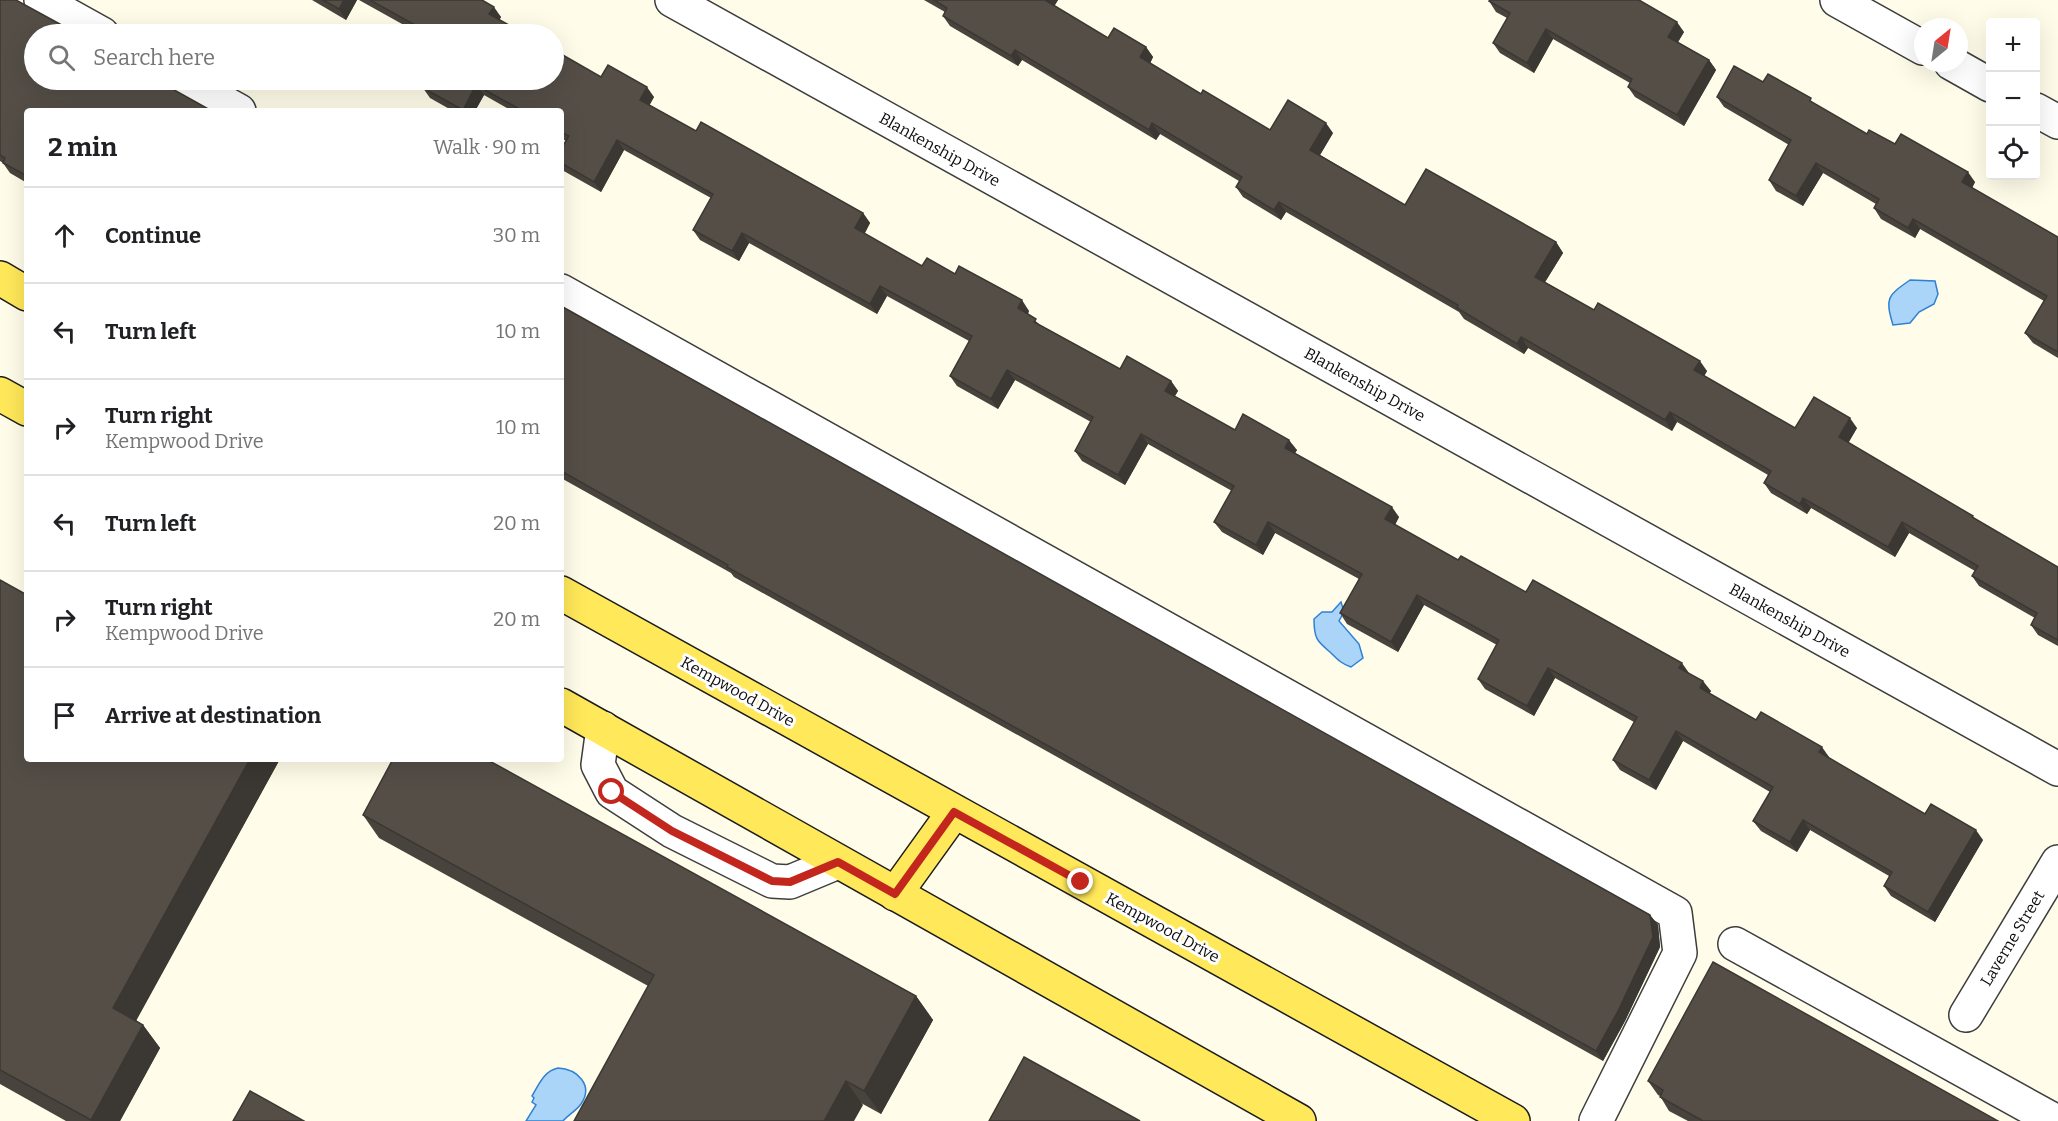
<!DOCTYPE html>
<html lang="en">
<head>
<meta charset="utf-8">
<style>
	body { margin:0; font-family:Bitter,serif; background:#f2f2f2; color:#202124 }
	.controls { position:absolute; right:18px; top:18px; display:grid; overflow:hidden; border-radius:6px; box-shadow:0 6px 24px #0002 }
	.controls button { width:54px; height:54px; display:grid; place-items:center; padding:0; border:0; border-bottom:2px solid #e0e0e0; background:#fff; color:#202124; font:30px sans-serif }
	.compass { position:absolute; left:1914px; top:18px; width:54px; height:54px; border-radius:50%; background:#fff; box-shadow:0 6px 24px #0002; rotate:30deg }
	.stop { position:absolute; width:18px; height:18px; margin:-14px; border:4px solid #c2261c; border-radius:50%; background:#fff }
	.stop.end { background:#c2261c; border-color:#fff; box-shadow:0 2px 6px #0008 }
	.list { margin:0; padding:0; list-style:none }
	h2 { display:flex; justify-content:space-between; align-items:center; height:78px; margin:0; padding:0 24px; font-size:26px }
	h2 small { font-size:20px; font-weight:400; color:#757577 }
	.list li { display:grid; grid-template-columns:39px 1fr auto; gap:18px; align-items:center; box-sizing:border-box; height:96px; padding:0 24px; border-top:2px solid #e0e0e0 }
	.list b { display:block; font-size:22px; white-space:nowrap }
	.list p { margin:0; font-size:20px; white-space:nowrap; color:#757577 }
	.list em { font-size:20px; font-style:normal; color:#757577 }
	.icon { flex:none; width:33px; height:33px; fill:none; stroke:currentColor; stroke-width:2; stroke-linecap:round; stroke-linejoin:round }
	.map { position:relative; flex:none; width:2058px; height:1121px; overflow:hidden }
	.search { position:absolute; background:#fff; box-shadow:0 6px 24px #0002; left:24px; top:24px; width:540px; height:66px; display:flex; align-items:center; gap:15px; box-sizing:border-box; padding:0 21px; border-radius:33px; color:#757577; font-size:22px }
	.panel { position:absolute; background:#fff; box-shadow:0 6px 24px #0002; left:24px; top:108px; width:540px; height:654px; border-radius:6px }
	.map>svg:first-child { display:block }
</style>
</head>
<body>
<div class="map">
<svg width="2058" height="1121" viewBox="0 0 2058 1121">
	<rect width="100%" height="100%" fill="#fffde9"/>
	<g fill="#abd4f9" stroke="#2e81d4" stroke-width="1.5">
		<path d="M1910,280L1935,281L1938,294L1934,304L1919,312L1910,323L1893,325C1885,298 1887,296 1910,280Z"/>
		<path d="M1341,602L1344,612L1339,621L1359,644L1363,658L1351,667C1342,664 1338,660 1331,653C1317,641 1314,639 1314,619L1322,612H1332Z"/>
		<path d="M558,1068C577,1069 594,1085 581,1104C576,1111 568,1115 563,1121H526L536,1105L532,1102L534,1098L532,1096C539,1084 544,1071 558,1068Z"/>
	</g>
	<g fill="none" stroke-linecap="round" stroke-linejoin="round">
		<g stroke="#3e3e3e" stroke-width="36">
			<g id="minor">
				<polyline points="41,0 102,34"/>
				<polyline points="672,0 2058,769"/>
				<polyline points="1837,0 1923,48"/>
				<polyline points="1951,63 1990,85"/>
				<polyline points="183,80 239,111"/>
				<polyline points="2036,110 2058,122"/>
				<polyline points="561,291 1675,913 1680,953 1596,1121"/>
				<polyline points="603,728 598,765 612,792 672,831 772,881 790,882 838,862"/>
				<polyline points="1735,944 2055,1121"/>
				<polyline points="1966,1015 2058,862"/>
			</g>
		</g>
		<g stroke="#1c1c1c" stroke-width="36">
			<g id="major">
				<polyline points="0,278 27,294"/>
				<polyline points="0,394 27,409"/>
				<polyline points="561,593 1513,1121"/>
				<polyline points="561,705 1299,1121"/>
				<polyline points="895,894 954,812"/>
			</g>
		</g>
		<use href="#minor" stroke="#fff" stroke-width="33"/>
		<use href="#major" stroke="#ffe859" stroke-width="33"/>
	</g>
	<g fill="#48433d">
		<polygon points="0,0 167,86 27,111 27,183 10,173 3,163 0,161"/>
		<polygon points="312,0 357,0 346,20"/>
		<polygon points="359,0 482,0 501,17 499,20 525,34 420,34"/>
		<polygon points="924,0 1058,0 1054,6 1108,38 1146,47 1153,57 1150,63 1201,94 1270,130 1333,133 1320,155 1405,205 1556,242 1563,253 1545,282 1594,310 1707,371 1704,376 1795,428 1857,428 1848,443 1976,520 2058,567 2058,646 2038,635 2031,625 2035,618 1979,586 1972,576 1975,571 1909,533 1895,557 1811,508 1807,514 1771,493 1764,483 1768,475 1677,422 1672,431 1528,348 1524,354 1464,319 1459,312 1286,212 1281,220 1243,197 1236,187 1239,181 1160,134 1156,140 1022,60 1018,66 950,26 943,16 945,12"/>
		<polygon points="1489,1 1684,32 1678,42 1709,60 1716,70 1684,126 1635,97 1628,87 1630,83 1553,39 1534,73 1500,53 1493,43 1507,18 1496,12"/>
		<polygon points="601,77 654,97 649,105 696,131 863,213 870,223 864,234 922,266 955,274 1029,311 1028,314 1040,325 1120,369 1171,381 1178,391 1174,397 1235,430 1297,450 1295,453 1399,517 1395,525 1458,560 1526,592 1689,673 1711,691 1709,693 1756,720 1829,757 1828,758 1925,814 1983,840 1935,922 1891,896 1884,886 1889,876 1810,830 1797,852 1761,831 1753,821 1770,792 1683,741 1656,790 1620,770 1613,760 1634,722 1555,678 1534,716 1485,689 1478,679 1497,645 1424,605 1398,652 1347,624 1340,613 1359,579 1275,533 1263,555 1222,532 1214,522 1232,491 1148,444 1125,485 1082,461 1075,451 1091,422 1015,380 998,409 957,386 950,376 969,341 887,296 877,314 749,243 739,261 700,240 693,230 711,198 624,150 601,192 562,170 561,169 561,149 566,141 561,138 561,111 512,111 484,95 475,111 453,111 430,98 423,88"/>
		<polygon points="1763,82 1815,104 1867,134 1895,144 1975,182 1972,188 2058,237 2058,358 2033,343 2025,333 2044,301 1920,229 1915,238 1881,219 1874,208 1876,204 1823,173 1803,206 1776,191 1769,180 1789,145 1724,107 1717,97"/>
		<polygon points="561,306 1650,915 1658,925 1660,947 1625,1021 1603,1061 734,577 731,573 561,478"/>
		<polygon points="0,580 27,759 280,759 136,1020 143,1025 160,1048 120,1121 66,1121 0,1084"/>
		<polygon points="363,815 916,996 933,1020 881,1114 379,838"/>
		<polygon points="1648,1081 1998,1121 1688,1121 1669,1111 1660,1096 1658,1095"/>
	</g>
	<g fill="#3b3732">
		<polygon points="344,0 357,0 346,20 339,9"/>
		<polygon points="1045,0 1058,0 1052,10"/>
		<polygon points="494,7 501,17 497,24 489,14"/>
		<polygon points="1677,22 1684,32 1675,47 1668,37"/>
		<polygon points="1546,29 1553,39 1534,73 1527,63"/>
		<polygon points="1146,47 1153,57 1148,68 1140,57"/>
		<polygon points="1015,50 1022,60 1018,66 1011,56"/>
		<polygon points="1709,60 1716,70 1684,126 1677,115"/>
		<polygon points="476,85 484,95 475,111 463,111 463,110"/>
		<polygon points="647,87 654,97 647,110 640,100"/>
		<polygon points="1152,123 1160,134 1156,140 1149,130"/>
		<polygon points="1326,123 1333,133 1317,160 1310,150"/>
		<polygon points="617,140 624,150 601,192 594,182"/>
		<polygon points="1816,163 1823,173 1803,206 1796,196"/>
		<polygon points="1968,172 1975,182 1970,192 1962,182"/>
		<polygon points="1279,202 1286,212 1281,220 1274,210"/>
		<polygon points="863,213 870,223 862,239 855,228"/>
		<polygon points="1913,219 1920,229 1915,238 1908,228"/>
		<polygon points="742,233 749,243 739,261 732,251"/>
		<polygon points="1556,242 1563,253 1542,287 1535,277"/>
		<polygon points="880,286 887,296 877,314 870,304"/>
		<polygon points="1022,300 1029,311 1025,318 1018,308"/>
		<polygon points="1521,337 1528,348 1524,354 1517,344"/>
		<polygon points="1700,361 1707,371 1702,380 1694,370"/>
		<polygon points="1007,370 1015,380 998,409 991,399"/>
		<polygon points="1171,381 1178,391 1172,401 1165,391"/>
		<polygon points="1670,412 1677,422 1672,431 1665,420"/>
		<polygon points="1850,418 1857,428 1846,447 1839,437"/>
		<polygon points="1141,434 1148,444 1125,485 1118,475"/>
		<polygon points="1289,440 1297,450 1292,458 1285,448"/>
		<polygon points="1803,498 1811,508 1807,514 1800,504"/>
		<polygon points="1392,507 1399,517 1392,530 1385,519"/>
		<polygon points="1268,522 1275,533 1263,555 1256,545"/>
		<polygon points="1902,522 1909,533 1895,557 1888,547"/>
		<polygon points="1417,595 1424,605 1398,652 1391,642"/>
		<polygon points="1682,663 1689,673 1679,668"/>
		<polygon points="1548,668 1555,678 1534,716 1527,706"/>
		<polygon points="1703,681 1711,691 1707,698 1700,688"/>
		<polygon points="1676,731 1683,741 1656,790 1649,780"/>
		<polygon points="1822,747 1829,757 1826,763 1819,752"/>
		<polygon points="250,759 280,759 130,1032 113,1008"/>
		<polygon points="1803,820 1810,830 1797,852 1790,842"/>
		<polygon points="1976,830 1983,840 1935,922 1928,912"/>
		<polygon points="1650,915 1658,925 1660,947 1625,1021 1603,1061 1596,1051"/>
		<polygon points="916,996 933,1020 881,1114 864,1091"/>
		<polygon points="143,1025 160,1048 120,1121 92,1121 91,1120"/>
		<polygon points="846,1081 863,1105 854,1121 824,1121"/>
	</g>
	<g fill="#544e47" stroke="#3b3732" stroke-width="1.5">
		<polygon points="0,0 16,0 78,34 34,34 34,80 160,80 167,86 212,111 27,111 27,176 3,163 5,158 0,155"/>
		<polygon points="323,0 344,0 339,9"/>
		<polygon points="370,0 482,0 494,7 489,14 525,34 431,34"/>
		<polygon points="934,0 1045,0 1108,38 1114,28 1146,47 1140,57 1201,94 1203,90 1270,130 1288,100 1326,123 1310,150 1405,205 1426,169 1556,242 1535,277 1594,310 1598,303 1700,361 1694,370 1795,428 1814,397 1850,418 1839,437 1973,516 1972,517 2058,567 2058,640 2031,625 2037,613 1972,576 1978,566 1902,522 1888,547 1803,498 1800,504 1764,483 1771,471 1670,412 1665,420 1521,337 1517,344 1457,308 1458,305 1279,202 1274,210 1236,187 1242,177 1152,123 1149,130 1015,50 1011,56 943,16 947,8"/>
		<polygon points="1490,0 1639,0 1677,22 1668,37 1709,60 1677,115 1628,87 1632,79 1546,29 1527,63 1493,43 1510,13 1489,1"/>
		<polygon points="554,50 601,77 608,65 647,87 640,100 696,131 701,122 863,213 855,228 922,266 927,258 955,274 959,266 1022,300 1018,308 1036,319 1034,322 1120,369 1127,356 1171,381 1165,391 1235,430 1243,414 1289,440 1285,448 1392,507 1385,519 1458,560 1461,556 1526,592 1533,580 1682,663 1679,668 1703,681 1700,688 1756,720 1761,712 1822,747 1819,752 1925,814 1931,804 1976,830 1928,912 1884,886 1892,872 1803,820 1790,842 1753,821 1773,787 1676,731 1649,780 1613,760 1637,717 1548,668 1527,706 1478,679 1499,640 1417,595 1391,642 1340,613 1362,574 1268,522 1256,545 1214,522 1234,486 1141,434 1118,475 1075,451 1093,417 1007,370 991,399 950,376 972,336 880,286 870,304 742,233 732,251 693,230 713,194 617,140 594,182 561,163 561,149 569,136 561,132 561,111 523,111 476,85 463,110 423,88 428,80 554,80"/>
		<polygon points="1734,66 1763,82 1768,74 1811,98 1810,101 1867,134 1869,130 1895,144 1901,134 1968,172 1962,182 2058,237 2058,352 2025,333 2047,296 1913,219 1908,228 1874,208 1879,199 1816,163 1796,196 1769,180 1791,140 1717,97"/>
		<polygon points="561,306 1650,915 1653,937 1618,1011 1596,1051 727,567 728,565 561,471"/>
		<polygon points="0,580 27,595 27,759 250,759 113,1008 143,1025 91,1120 0,1070"/>
		<polygon points="393,759 486,759 916,996 864,1091 846,1081 824,1121 574,1121 654,975 363,815"/>
		<polygon points="1713,962 1998,1121 1703,1121 1660,1097 1663,1090 1648,1081"/>
		<polygon points="1024,1057 1140,1121 989,1121"/>
		<polygon points="250,1091 304,1121 233,1121"/>
	</g>
	<g fill="none" stroke-linecap="round" stroke-linejoin="round">
		<polyline stroke="#c2261c" stroke-width="8" points="612,792 672,831 772,881 790,882 838,862 895,894 954,812 1081,882"/>
	</g>
	<g text-anchor="middle" stroke-width="6" stroke-linejoin="round" paint-order="stroke">
		<g font-size="16" fill="#0b0b0b" stroke="#fff">
			<text transform="translate(940 149) rotate(29)" y="6">Blankenship Drive</text>
			<text transform="translate(1365 384) rotate(29)" y="6">Blankenship Drive</text>
			<text transform="translate(1790 620) rotate(29)" y="6">Blankenship Drive</text>
			<text transform="translate(738 691) rotate(29)" y="6">Kempwood Drive</text>
			<text transform="translate(1163 927) rotate(29)" y="6">Kempwood Drive</text>
			<text transform="translate(2012 938) rotate(-59)" y="6">Laverne Street</text>
		</g>
	</g>
</svg>
<div class="controls">
<button>+</button>
<button>−</button>
<button><svg class="icon" aria-label="locate" viewBox="0 0 24 24"><circle cx="12" cy="12" r="6"/><path d="M12 2v4M12 18v4M2 12h4M18 12h4"/></svg></button>
</div>
<svg class="compass" viewBox="-18 -18 36 36"><path d="M0-13l5 13h-10z" fill="#e53935"/><path d="M0 13l5-13h-10z" fill="#757577"/></svg>
<div class="stop" style="left:612px;top:792px"></div>
<div class="stop end" style="left:1081px;top:882px"></div>
<div class="search"><svg class="icon" aria-label="search" viewBox="0 0 24 24"><circle cx="10" cy="10" r="6"/><path d="M15 15l6 6"/></svg>Search here</div>
<section class="panel">
<h2>2 min<small>Walk · 90 m</small></h2>
<ul class="list">
<li><svg class="icon" aria-label="ahead" viewBox="0 0 24 24"><path d="M12 20V5M6 11l6-6 6 6"/></svg><div><b>Continue</b></div><em>30 m</em></li>
<li><svg class="icon" aria-label="left" viewBox="0 0 24 24"><path d="M17 20v-9H6M10 6l-5 5 5 5"/></svg><div><b>Turn left</b></div><em>10 m</em></li>
<li><svg class="icon" aria-label="right" viewBox="0 0 24 24"><path d="M7 20v-9h11M14 6l5 5-5 5"/></svg><div><b>Turn right</b><p>Kempwood Drive</p></div><em>10 m</em></li>
<li><svg class="icon" aria-label="left" viewBox="0 0 24 24"><path d="M17 20v-9H6M10 6l-5 5 5 5"/></svg><div><b>Turn left</b></div><em>20 m</em></li>
<li><svg class="icon" aria-label="right" viewBox="0 0 24 24"><path d="M7 20v-9h11M14 6l5 5-5 5"/></svg><div><b>Turn right</b><p>Kempwood Drive</p></div><em>20 m</em></li>
<li><svg class="icon" aria-label="arrive" viewBox="0 0 24 24"><path d="M6 21V4h12l-3 4 3 4H6"/></svg><div><b>Arrive at destination</b></div></li>
</ul>
</section>
</div>
</body>
</html>
